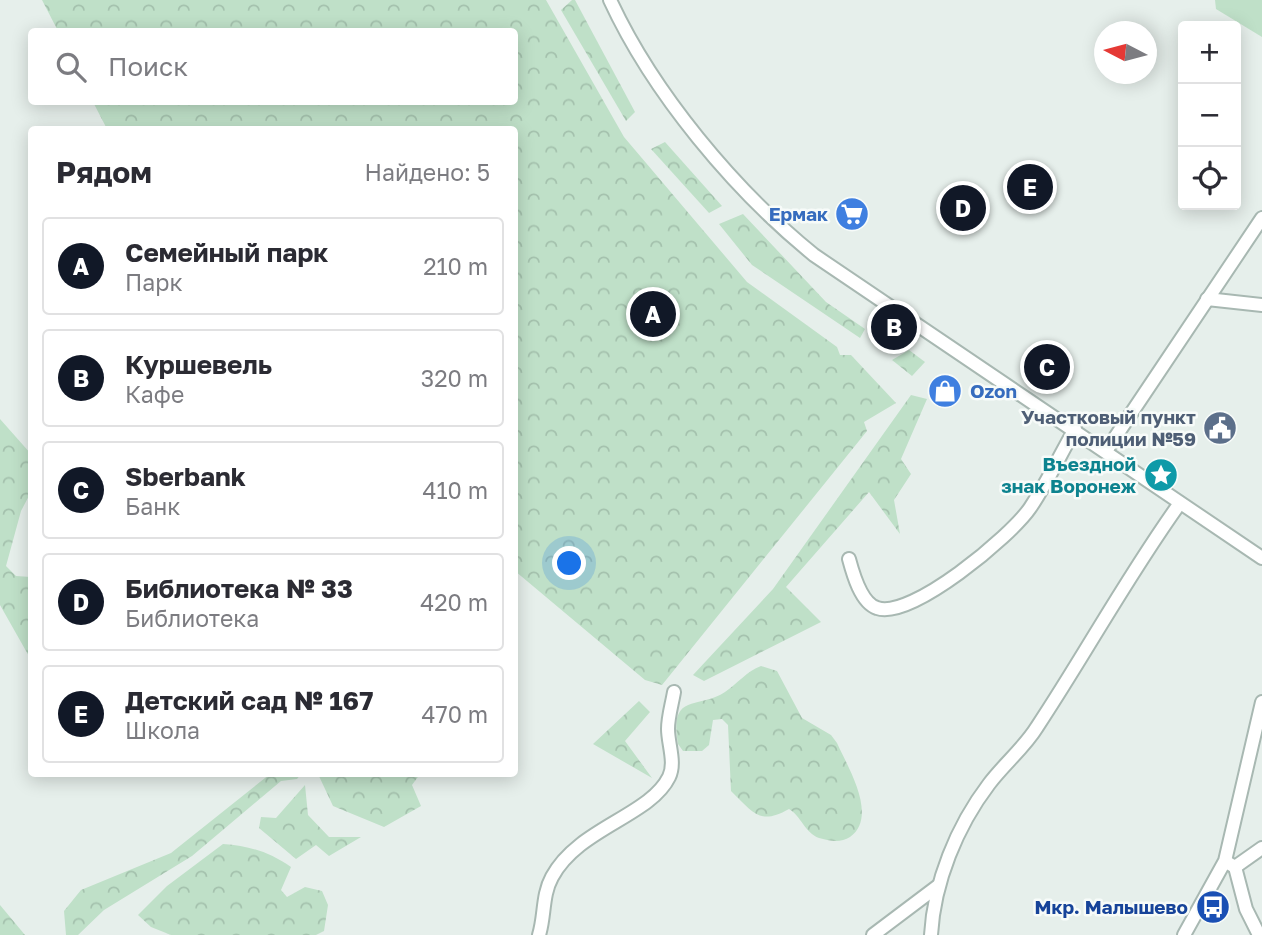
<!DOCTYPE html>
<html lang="ru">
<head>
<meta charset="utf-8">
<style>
	body { margin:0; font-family:"Golos Text",sans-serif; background:#f2f2f3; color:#2b2b33 }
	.controls { position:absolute; right:21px; top:21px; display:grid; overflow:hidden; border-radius:7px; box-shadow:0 4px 18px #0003 }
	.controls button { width:63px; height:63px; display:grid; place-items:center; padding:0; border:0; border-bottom:2px solid #e1e1e2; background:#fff; color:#2b2b33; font:35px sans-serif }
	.compass { position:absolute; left:1094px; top:21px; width:63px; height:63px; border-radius:50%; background:#fff; box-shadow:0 4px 18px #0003; rotate:276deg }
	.you { position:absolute; left:570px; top:564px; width:24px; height:24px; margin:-18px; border:5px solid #fff; border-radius:50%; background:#1a73e8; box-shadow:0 0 0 10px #1a73e833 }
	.badge { display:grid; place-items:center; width:46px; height:46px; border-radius:50%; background:#111827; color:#fff; font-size:23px; font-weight:700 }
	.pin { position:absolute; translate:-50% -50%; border:4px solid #fff; box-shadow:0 2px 7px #0006 }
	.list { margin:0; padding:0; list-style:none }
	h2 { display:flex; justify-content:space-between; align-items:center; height:91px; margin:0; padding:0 28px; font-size:30px }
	h2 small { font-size:23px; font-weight:400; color:#7c7c81 }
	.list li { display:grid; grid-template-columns:46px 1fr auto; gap:21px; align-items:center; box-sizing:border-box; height:98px; margin:0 14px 14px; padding:0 14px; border:2px solid #e1e1e2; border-radius:7px }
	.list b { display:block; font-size:26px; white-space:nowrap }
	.list p { margin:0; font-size:23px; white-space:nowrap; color:#7c7c81 }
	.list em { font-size:23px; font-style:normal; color:#7c7c81 }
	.icon { flex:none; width:38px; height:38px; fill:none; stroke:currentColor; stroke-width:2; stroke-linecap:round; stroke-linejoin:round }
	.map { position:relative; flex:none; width:1262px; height:935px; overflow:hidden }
	.search { position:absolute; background:#fff; box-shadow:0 4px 18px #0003; left:28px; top:28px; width:490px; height:77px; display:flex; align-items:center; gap:18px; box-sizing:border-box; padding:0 24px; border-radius:7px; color:#7c7c81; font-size:26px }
	.panel { position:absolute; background:#fff; box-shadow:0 4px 18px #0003; left:28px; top:126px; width:490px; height:651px; border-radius:7px }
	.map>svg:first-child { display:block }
</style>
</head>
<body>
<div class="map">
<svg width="1262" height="935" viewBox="0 0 1262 935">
	<defs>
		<pattern id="forest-crowns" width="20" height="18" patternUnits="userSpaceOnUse" patternTransform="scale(1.75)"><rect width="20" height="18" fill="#bfe0c8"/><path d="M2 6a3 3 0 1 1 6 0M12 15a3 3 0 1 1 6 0" fill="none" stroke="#a4c1ad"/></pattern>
	</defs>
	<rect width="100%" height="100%" fill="#e6efeb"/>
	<polygon fill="#bfe0c8" points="1215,0 1262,0 1262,37 1216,9"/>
	<g fill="url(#forest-crowns)">
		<polygon points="42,0 546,0 624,137 747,282 837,347 840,355 851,355 896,403 864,422 867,431 662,685 645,680 515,571 514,130 107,129 93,102 514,102 514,32 58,31"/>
		<polygon points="572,0 575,0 635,112 626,121 561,10"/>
		<polygon points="665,142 722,206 709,213 651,149"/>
		<polygon points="743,214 826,302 865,329 860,338 752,265 719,224"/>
		<polygon points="909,350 925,362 912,376 892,360"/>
		<polygon points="911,395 927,399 901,459 911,474 894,500 900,534 869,492 786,587 821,622 704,681 693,675 773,589"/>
		<polygon points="0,419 31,454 31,492 21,511 6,566 16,576 31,577 30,658 0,605"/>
		<path d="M761,666L777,671L802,718L831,735L837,743C847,766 879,816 850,837C841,843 829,841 819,838C805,833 801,816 789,809C759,826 753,812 731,791L728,725L722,719L713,720L709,745L702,751H683L678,744C669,692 697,710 725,692C737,684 747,671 761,666Z"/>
		<polygon points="639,701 650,712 625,741 652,778 593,744"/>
		<polygon points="270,774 301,774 297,779 281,781 192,856 104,910 78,935 66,935 64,911 81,890 171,853"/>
		<polygon points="318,774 420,774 412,785 421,806 384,827 333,806"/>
		<polygon points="305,785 308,815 329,837 361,837 329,856 316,845 296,859 259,828 261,817 276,818"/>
		<path d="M223,844C250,846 269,852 291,867L281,890L287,897L305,887L322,891L328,905L324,931L316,935H171L151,927L138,915L167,886Z"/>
		<polygon points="0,905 25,935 0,935"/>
	</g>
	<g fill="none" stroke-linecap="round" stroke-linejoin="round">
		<g stroke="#a8b8b2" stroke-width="16">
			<g id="minor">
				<path d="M610,0C653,93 734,190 814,255L1262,558"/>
				<polyline points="1207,299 1262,305"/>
				<polyline points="1106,451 1262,218"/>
				<path d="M849,559C853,574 861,603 877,608C911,620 1011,536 1030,508C1047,483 1060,455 1075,429"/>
				<polyline points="1228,863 1235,867 1262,848"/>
				<polyline points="1235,867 1246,909 1259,935"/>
				<path d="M539,935C545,916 542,895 552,877C578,828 650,816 669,777C676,763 668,744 668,729C668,717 672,704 674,692"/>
				<polyline points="873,935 938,886"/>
				<path d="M931,935C934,882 957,826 989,784C1004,764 1024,748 1037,727C1086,653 1128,575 1180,503"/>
				<polyline points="1184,935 1225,861 1262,702"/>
			</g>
		</g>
		<use href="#minor" stroke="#fff" stroke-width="12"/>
	</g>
	<defs>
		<g id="supermarket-disc" transform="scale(1.75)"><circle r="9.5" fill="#3f7fe0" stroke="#f7fbf9"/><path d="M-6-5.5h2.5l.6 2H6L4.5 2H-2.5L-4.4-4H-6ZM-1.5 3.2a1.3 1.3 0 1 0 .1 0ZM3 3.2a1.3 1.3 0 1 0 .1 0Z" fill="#fff"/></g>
		<g id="shop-disc" transform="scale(1.75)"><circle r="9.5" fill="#3f7fe0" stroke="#f7fbf9"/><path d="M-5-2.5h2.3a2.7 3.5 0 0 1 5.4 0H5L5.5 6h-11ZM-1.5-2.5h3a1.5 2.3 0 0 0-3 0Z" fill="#fff"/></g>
		<g id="civic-disc" transform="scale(1.75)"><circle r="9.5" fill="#5c6f8a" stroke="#f7fbf9"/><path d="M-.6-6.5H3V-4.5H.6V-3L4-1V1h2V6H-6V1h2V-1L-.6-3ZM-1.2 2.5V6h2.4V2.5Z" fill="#fff"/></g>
		<g id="sight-disc" transform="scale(1.75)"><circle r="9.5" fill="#0f9aa8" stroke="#f7fbf9"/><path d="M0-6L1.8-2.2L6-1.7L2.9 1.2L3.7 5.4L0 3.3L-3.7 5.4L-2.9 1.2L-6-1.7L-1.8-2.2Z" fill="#fff"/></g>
		<g id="bus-disc" transform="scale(1.75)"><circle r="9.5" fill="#1a4fb4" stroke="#f7fbf9"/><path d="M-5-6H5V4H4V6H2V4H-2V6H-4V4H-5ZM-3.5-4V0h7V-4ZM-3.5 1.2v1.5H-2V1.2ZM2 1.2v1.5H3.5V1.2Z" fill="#fff"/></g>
	</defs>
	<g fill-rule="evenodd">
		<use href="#supermarket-disc" x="852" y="214"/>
		<use href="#shop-disc" x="945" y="391"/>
		<use href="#civic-disc" x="1220" y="428"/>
		<use href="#sight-disc" x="1161" y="475"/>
		<use href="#bus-disc" x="1213" y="907"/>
	</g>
	<g text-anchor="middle" stroke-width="5" stroke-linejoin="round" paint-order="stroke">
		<g font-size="19" font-weight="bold" fill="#366cbe" stroke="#f7fbf9" text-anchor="end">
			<text x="828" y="221">Ермак</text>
			<text x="970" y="398" text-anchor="start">Ozon</text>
		</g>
		<g font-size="19" font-weight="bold" fill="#4e5e75" stroke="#f7fbf9" text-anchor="end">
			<text x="1196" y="424">Участковый пункт<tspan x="1196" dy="22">полиции №59</tspan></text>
		</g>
		<g font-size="19" font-weight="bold" fill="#0d838f" stroke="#f7fbf9" text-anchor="end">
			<text x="1136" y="471">Въездной<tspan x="1136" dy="22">знак Воронеж</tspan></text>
		</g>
		<g font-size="19" font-weight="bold" fill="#164399" stroke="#f7fbf9" text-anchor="end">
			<text x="1188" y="914">Мкр. Малышево</text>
		</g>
	</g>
</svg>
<div class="controls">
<button>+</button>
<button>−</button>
<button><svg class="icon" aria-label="locate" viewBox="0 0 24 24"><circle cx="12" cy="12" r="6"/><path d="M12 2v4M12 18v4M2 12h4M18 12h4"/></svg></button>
</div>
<svg class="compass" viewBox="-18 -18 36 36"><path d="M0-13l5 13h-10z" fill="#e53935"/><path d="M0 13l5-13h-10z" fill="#7c7c81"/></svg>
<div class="you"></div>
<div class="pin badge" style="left:653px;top:314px">A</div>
<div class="pin badge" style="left:894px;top:327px">B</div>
<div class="pin badge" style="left:1047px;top:367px">C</div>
<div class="pin badge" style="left:963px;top:208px">D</div>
<div class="pin badge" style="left:1030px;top:187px">E</div>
<div class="search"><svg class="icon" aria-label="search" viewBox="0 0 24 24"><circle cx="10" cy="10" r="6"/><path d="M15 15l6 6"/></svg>Поиск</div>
<section class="panel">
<h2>Рядом<small>Найдено: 5</small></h2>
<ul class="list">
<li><span class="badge">A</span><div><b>Семейный парк</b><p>Парк</p></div><em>210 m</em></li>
<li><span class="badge">B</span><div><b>Куршевель</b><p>Кафе</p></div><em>320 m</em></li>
<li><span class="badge">C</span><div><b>Sberbank</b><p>Банк</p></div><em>410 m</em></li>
<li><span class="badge">D</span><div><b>Библиотека № 33</b><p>Библиотека</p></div><em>420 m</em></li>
<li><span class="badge">E</span><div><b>Детский сад № 167</b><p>Школа</p></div><em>470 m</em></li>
</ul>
</section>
</div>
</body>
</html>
